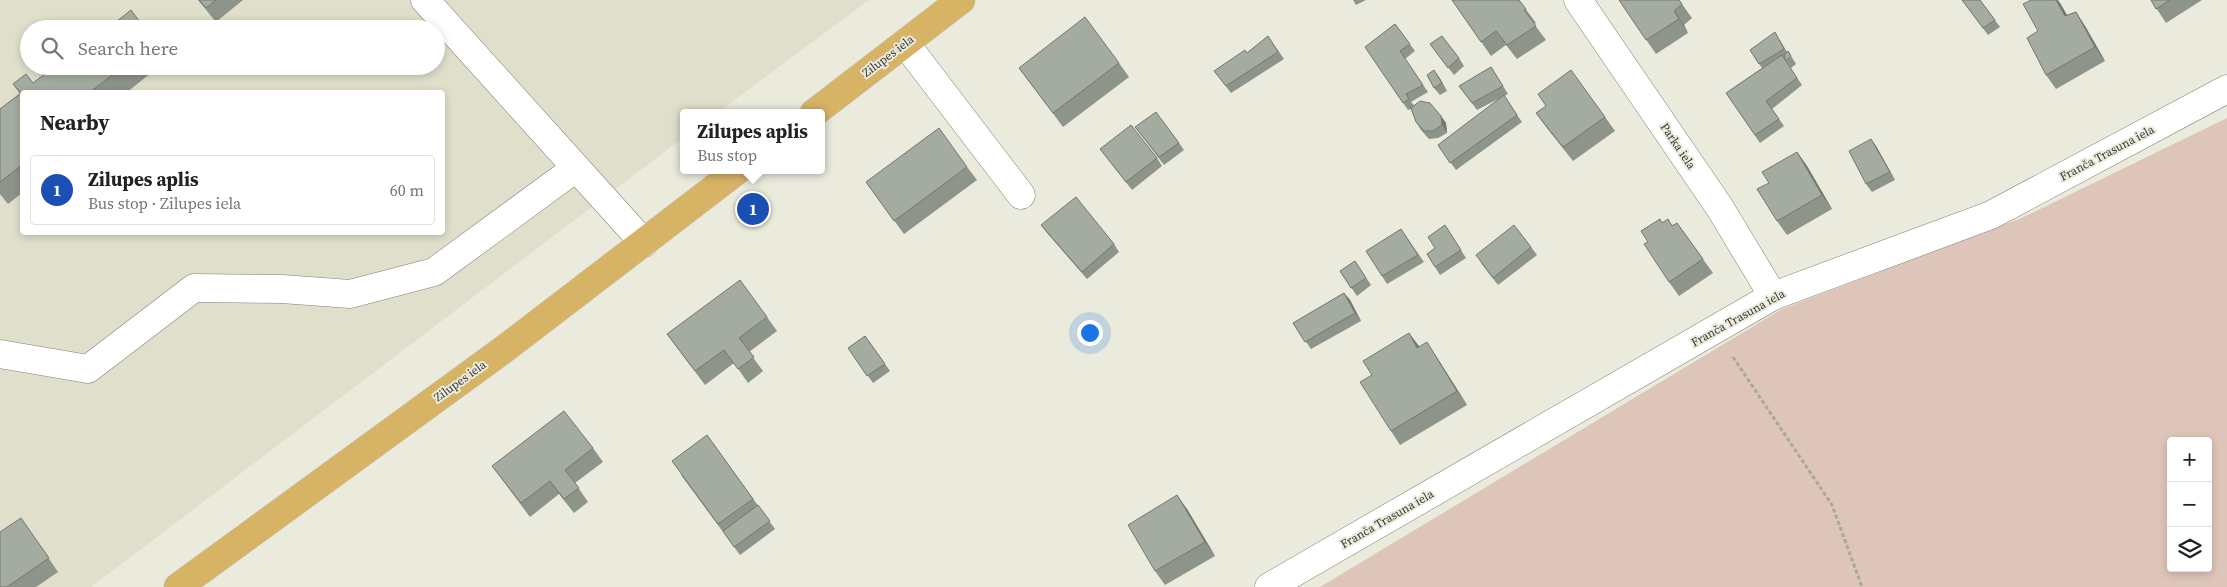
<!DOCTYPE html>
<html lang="en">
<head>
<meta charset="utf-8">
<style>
	body { margin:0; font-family:"Source Serif 4",serif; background:#f6f6f6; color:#222 }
	.controls { position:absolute; right:15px; bottom:15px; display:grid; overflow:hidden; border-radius:5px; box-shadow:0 2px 8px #0003 }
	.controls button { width:45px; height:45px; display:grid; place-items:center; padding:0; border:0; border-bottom:1px solid #e0e0e0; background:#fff; color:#222; font:25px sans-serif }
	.you { position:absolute; left:1089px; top:332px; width:18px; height:18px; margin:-12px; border:4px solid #fff; border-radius:50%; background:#1a73e8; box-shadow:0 0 0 8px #1a73e833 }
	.badge { display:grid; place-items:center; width:32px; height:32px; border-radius:50%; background:#ea580c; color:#fff; font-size:16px; font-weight:700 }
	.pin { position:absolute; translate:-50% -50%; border:2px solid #fff; box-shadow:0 1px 5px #0006 }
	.popup { position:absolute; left:680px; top:109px; width:145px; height:65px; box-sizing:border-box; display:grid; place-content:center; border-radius:5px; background:#fff; filter:drop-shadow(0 1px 4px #0005); font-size:16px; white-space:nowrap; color:#767676 }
	.popup b { font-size:19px; color:#222 }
	.popup::after { content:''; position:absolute; left:50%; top:100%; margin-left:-10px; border:10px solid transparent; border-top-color:#fff }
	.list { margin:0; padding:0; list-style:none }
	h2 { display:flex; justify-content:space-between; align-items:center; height:65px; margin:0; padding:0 20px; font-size:21px }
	h2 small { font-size:16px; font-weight:400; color:#767676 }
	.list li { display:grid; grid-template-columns:32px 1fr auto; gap:15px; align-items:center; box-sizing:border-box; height:70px; margin:0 10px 10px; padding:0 10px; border:1px solid #e0e0e0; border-radius:5px }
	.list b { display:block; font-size:19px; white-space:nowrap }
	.list p { margin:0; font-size:16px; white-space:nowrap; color:#767676 }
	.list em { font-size:16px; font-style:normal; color:#767676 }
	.icon { flex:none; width:28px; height:28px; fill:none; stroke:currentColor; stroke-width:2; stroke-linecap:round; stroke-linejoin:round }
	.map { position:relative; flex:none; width:2227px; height:587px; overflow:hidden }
	.search { position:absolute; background:#fff; box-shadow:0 2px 8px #0003; left:20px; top:20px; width:425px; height:55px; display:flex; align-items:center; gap:12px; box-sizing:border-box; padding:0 18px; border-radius:28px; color:#767676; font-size:19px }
	.panel { position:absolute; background:#fff; box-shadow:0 2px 8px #0003; left:20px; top:90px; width:425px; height:145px; border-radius:5px }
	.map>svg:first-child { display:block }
</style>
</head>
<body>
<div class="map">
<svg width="2227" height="587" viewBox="0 0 2227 587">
	<rect width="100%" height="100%" fill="#eaeadd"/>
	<path fill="#dfdfcb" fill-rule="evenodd" d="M0,0H869L717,113H684V137L91,587H0ZM29,29H436V66H29ZM22,92H442V232H22Z"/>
	<path fill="#dec5b9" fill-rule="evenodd" d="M2227,118V587H1320L1782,309L2024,217ZM2171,441H2208V568H2171Z"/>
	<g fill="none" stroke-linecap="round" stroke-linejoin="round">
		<g stroke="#828276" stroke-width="29">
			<g id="minor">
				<polyline points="425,0 644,243"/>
				<polyline points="1578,0 1720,208 1773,296"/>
				<polyline points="905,43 1021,195"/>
				<polyline points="0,354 88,369 194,288 282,289 350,294 434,272 576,168"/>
				<polyline points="1269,587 1773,296 1991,215 2227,89"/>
			</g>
		</g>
		<g stroke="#cbcbca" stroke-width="29">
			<g id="major">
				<polyline points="814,113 961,0"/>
				<polyline points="178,587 507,347 738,170"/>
			</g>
		</g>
		<polyline stroke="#a8a89e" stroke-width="3" stroke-dasharray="4 2.5" stroke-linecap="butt" points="1733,357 1832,505 1862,587"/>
		<use href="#minor" stroke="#fff" stroke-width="28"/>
		<use href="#major" stroke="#d7b366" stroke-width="28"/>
	</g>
	<g fill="#8d948a">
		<polygon points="198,0 243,0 216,22"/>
		<polygon points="1353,0 1366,0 1356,5"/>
		<polygon points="1452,0 1519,0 1536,23 1534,24 1546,40 1517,59 1506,45 1491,56"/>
		<polygon points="1619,0 1679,0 1692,18 1684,25 1688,33 1656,54"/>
		<polygon points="1962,0 1980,0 2000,27 1988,35"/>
		<polygon points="2151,0 2202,0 2166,23"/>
		<polygon points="2060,3 2067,15 2076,12 2085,26 2105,61 2056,89 2046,75 2038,31"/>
		<polygon points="1395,24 1415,51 1405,59 1428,92 1411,102 1414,105 1441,116 1446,123 1447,133 1438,138 1429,139 1421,130 1416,122 1411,109 1408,110 1365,47"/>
		<polygon points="1268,36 1284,59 1231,93 1214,71 1247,53"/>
		<polygon points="1780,40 1787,52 1788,51 1796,64 1791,68 1785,59 1784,59 1802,85 1772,109 1784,126 1760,143 1726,93 1762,68 1750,50"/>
		<polygon points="1430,44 1459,58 1464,66 1454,75"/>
		<polygon points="1119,63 1129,77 1063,127 1019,68"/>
		<polygon points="55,66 160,66 127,92 22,92 22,193 8,204 0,194 0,109 20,94 13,84 33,83"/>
		<polygon points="1491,67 1508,94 1504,96 1522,122 1456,170 1438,145 1500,98 1477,110 1459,86"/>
		<polygon points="1439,77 1447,91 1440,95 1434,88"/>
		<polygon points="1536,113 1605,117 1615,131 1573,161 1546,127"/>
		<polygon points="1135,127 1179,143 1184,150 1164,165"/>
		<polygon points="1871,139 1876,146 1895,180 1872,192 1866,184"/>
		<polygon points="1100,149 1157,158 1162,166 1132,190"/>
		<polygon points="1797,152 1807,166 1832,209 1787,235 1777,221 1769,183"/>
		<polygon points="967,167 977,180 904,234 866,182"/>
		<polygon points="1663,222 1673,225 1677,223 1713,273 1679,296 1669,282 1648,242"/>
		<polygon points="1041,225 1114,244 1119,252 1087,279 1047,233"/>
		<polygon points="1445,225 1466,258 1440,275 1435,267 1435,248"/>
		<polygon points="1401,229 1424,262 1387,284 1382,276"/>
		<polygon points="1531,247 1537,255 1498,285 1481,263"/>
		<polygon points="1355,261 1371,285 1357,296 1340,271"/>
		<polygon points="1344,293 1350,300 1361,321 1311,349 1293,323"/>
		<polygon points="767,317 777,331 749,352 763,371 748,383 734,363 705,385 667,334"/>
		<polygon points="865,336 890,371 873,383 848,348"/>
		<polygon points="1419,347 1436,356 1467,405 1400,445 1391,431"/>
		<polygon points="707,435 775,529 740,555 681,475"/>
		<polygon points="593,448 603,462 575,483 588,502 574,513 559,494 530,517 492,466"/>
		<polygon points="1187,509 1215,556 1165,585 1155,571"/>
		<polygon points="21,518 58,572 36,587 0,587"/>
	</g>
	<g fill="#737871">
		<polygon points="2056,0 2058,0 2060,3 2075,29 2065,16"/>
		<polygon points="1674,11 1684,25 1688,33 1679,19"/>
		<polygon points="2076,12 2085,26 2105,61 2095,47"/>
		<polygon points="1434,70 1439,77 1447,91 1442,83"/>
		<polygon points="1441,116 1446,123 1447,133 1442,125"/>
		<polygon points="1871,139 1876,146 1895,180 1890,172"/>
		<polygon points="1797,152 1807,166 1832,209 1822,195"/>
		<polygon points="1344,293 1350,300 1361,321 1355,313"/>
		<polygon points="1409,333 1419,346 1427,362 1417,348"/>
		<polygon points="1427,342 1436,356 1467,405 1457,391"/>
		<polygon points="1177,495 1187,509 1215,556 1205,542"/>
	</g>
	<g fill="#a4aca1" stroke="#737871">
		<polygon points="199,0 216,0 206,8"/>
		<polygon points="1452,0 1519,0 1526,9 1524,10 1536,26 1507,45 1496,31 1481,42"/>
		<polygon points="1619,0 1679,0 1682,4 1674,11 1679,19 1646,40"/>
		<polygon points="1962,0 1980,0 1995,20 1983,28"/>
		<polygon points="2031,0 2056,0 2065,16 2076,12 2095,47 2046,75 2027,38 2038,31 2023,4"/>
		<polygon points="2151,0 2170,0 2156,9"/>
		<polygon points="131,10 145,29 107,29"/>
		<polygon points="1085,17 1119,63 1053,113 1019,68"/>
		<polygon points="1395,24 1410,44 1400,51 1423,85 1406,94 1409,99 1403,103 1365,47"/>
		<polygon points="1775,32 1784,49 1759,64 1750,50"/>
		<polygon points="1268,36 1278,52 1226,86 1214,71 1245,50 1247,53"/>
		<polygon points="1442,36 1459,58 1448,68 1430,44"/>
		<polygon points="1788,51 1791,56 1786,61 1784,55"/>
		<polygon points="1782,55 1797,78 1766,101 1779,119 1755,135 1726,93"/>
		<polygon points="55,66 124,66 90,92 22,92 22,165 0,182 0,109 21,93 13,84 26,74 33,83"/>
		<polygon points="1491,67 1503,86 1472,103 1459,86"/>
		<polygon points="1434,70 1442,83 1434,88 1427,75"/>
		<polygon points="1571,70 1605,117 1563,147 1536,113 1546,106 1538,94"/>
		<polygon points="1504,95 1517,115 1450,163 1438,145"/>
		<polygon points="1420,101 1430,103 1441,116 1442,125 1433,131 1424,131 1416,122 1411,108"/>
		<polygon points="1156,112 1179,143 1159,157 1135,127"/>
		<polygon points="1131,125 1157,158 1126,182 1100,149"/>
		<polygon points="939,128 967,167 894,221 866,182"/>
		<polygon points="1871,139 1890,172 1866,184 1849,151"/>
		<polygon points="1797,152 1822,195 1777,221 1757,189 1769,183 1762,172"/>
		<polygon points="1076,197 1114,244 1082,272 1041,225"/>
		<polygon points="1660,219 1662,223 1668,219 1672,226 1677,223 1703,259 1669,282 1644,244 1648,242 1641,231"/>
		<polygon points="1445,225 1461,250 1435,267 1427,254 1435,248 1428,237"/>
		<polygon points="1514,225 1531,247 1493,278 1476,255"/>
		<polygon points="1401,229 1418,255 1382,276 1366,251"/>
		<polygon points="1355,261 1366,278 1351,288 1340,271"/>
		<polygon points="740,280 767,317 739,338 754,357 738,369 724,350 695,371 667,334"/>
		<polygon points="1344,293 1355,313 1305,342 1293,323"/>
		<polygon points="1409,333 1417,348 1427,342 1457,391 1391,431 1360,382 1372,375 1363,361"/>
		<polygon points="865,336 885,364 867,376 848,348"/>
		<polygon points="564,411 593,448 565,470 579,488 564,499 550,481 521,503 492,466"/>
		<polygon points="707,435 753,499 718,524 672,461"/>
		<polygon points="1177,495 1205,542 1155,571 1128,525"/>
		<polygon points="758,505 770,521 734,547 723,531"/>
		<polygon points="21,518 49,558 7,587 0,587 0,532"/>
	</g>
	<g text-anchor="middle" stroke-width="4" stroke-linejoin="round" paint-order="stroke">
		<g font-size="12" fill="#383833" stroke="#eaeadd">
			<text transform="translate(888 56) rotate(-37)" y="4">Zilupes iela</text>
			<text transform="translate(1678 146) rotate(56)" y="4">Parka iela</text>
			<text transform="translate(2107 153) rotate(-28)" y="4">Franča Trasuna iela</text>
			<text transform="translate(1738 318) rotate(-29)" y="4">Franča Trasuna iela</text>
			<text transform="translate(460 381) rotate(-36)" y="4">Zilupes iela</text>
			<text transform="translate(1387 519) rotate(-30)" y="4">Franča Trasuna iela</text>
		</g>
	</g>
</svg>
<div class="controls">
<button>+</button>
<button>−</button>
<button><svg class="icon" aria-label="layers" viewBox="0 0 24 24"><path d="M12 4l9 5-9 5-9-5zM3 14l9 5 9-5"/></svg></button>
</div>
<div class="you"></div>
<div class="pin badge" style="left:753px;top:209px;background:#1a4fb4">1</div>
<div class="popup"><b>Zilupes aplis</b>Bus stop</div>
<div class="search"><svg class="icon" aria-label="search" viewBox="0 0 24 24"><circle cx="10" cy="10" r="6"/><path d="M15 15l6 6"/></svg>Search here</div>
<section class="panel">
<h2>Nearby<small></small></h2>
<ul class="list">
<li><span class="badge" style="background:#1a4fb4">1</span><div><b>Zilupes aplis</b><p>Bus stop · Zilupes iela</p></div><em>60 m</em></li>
</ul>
</section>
</div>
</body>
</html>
